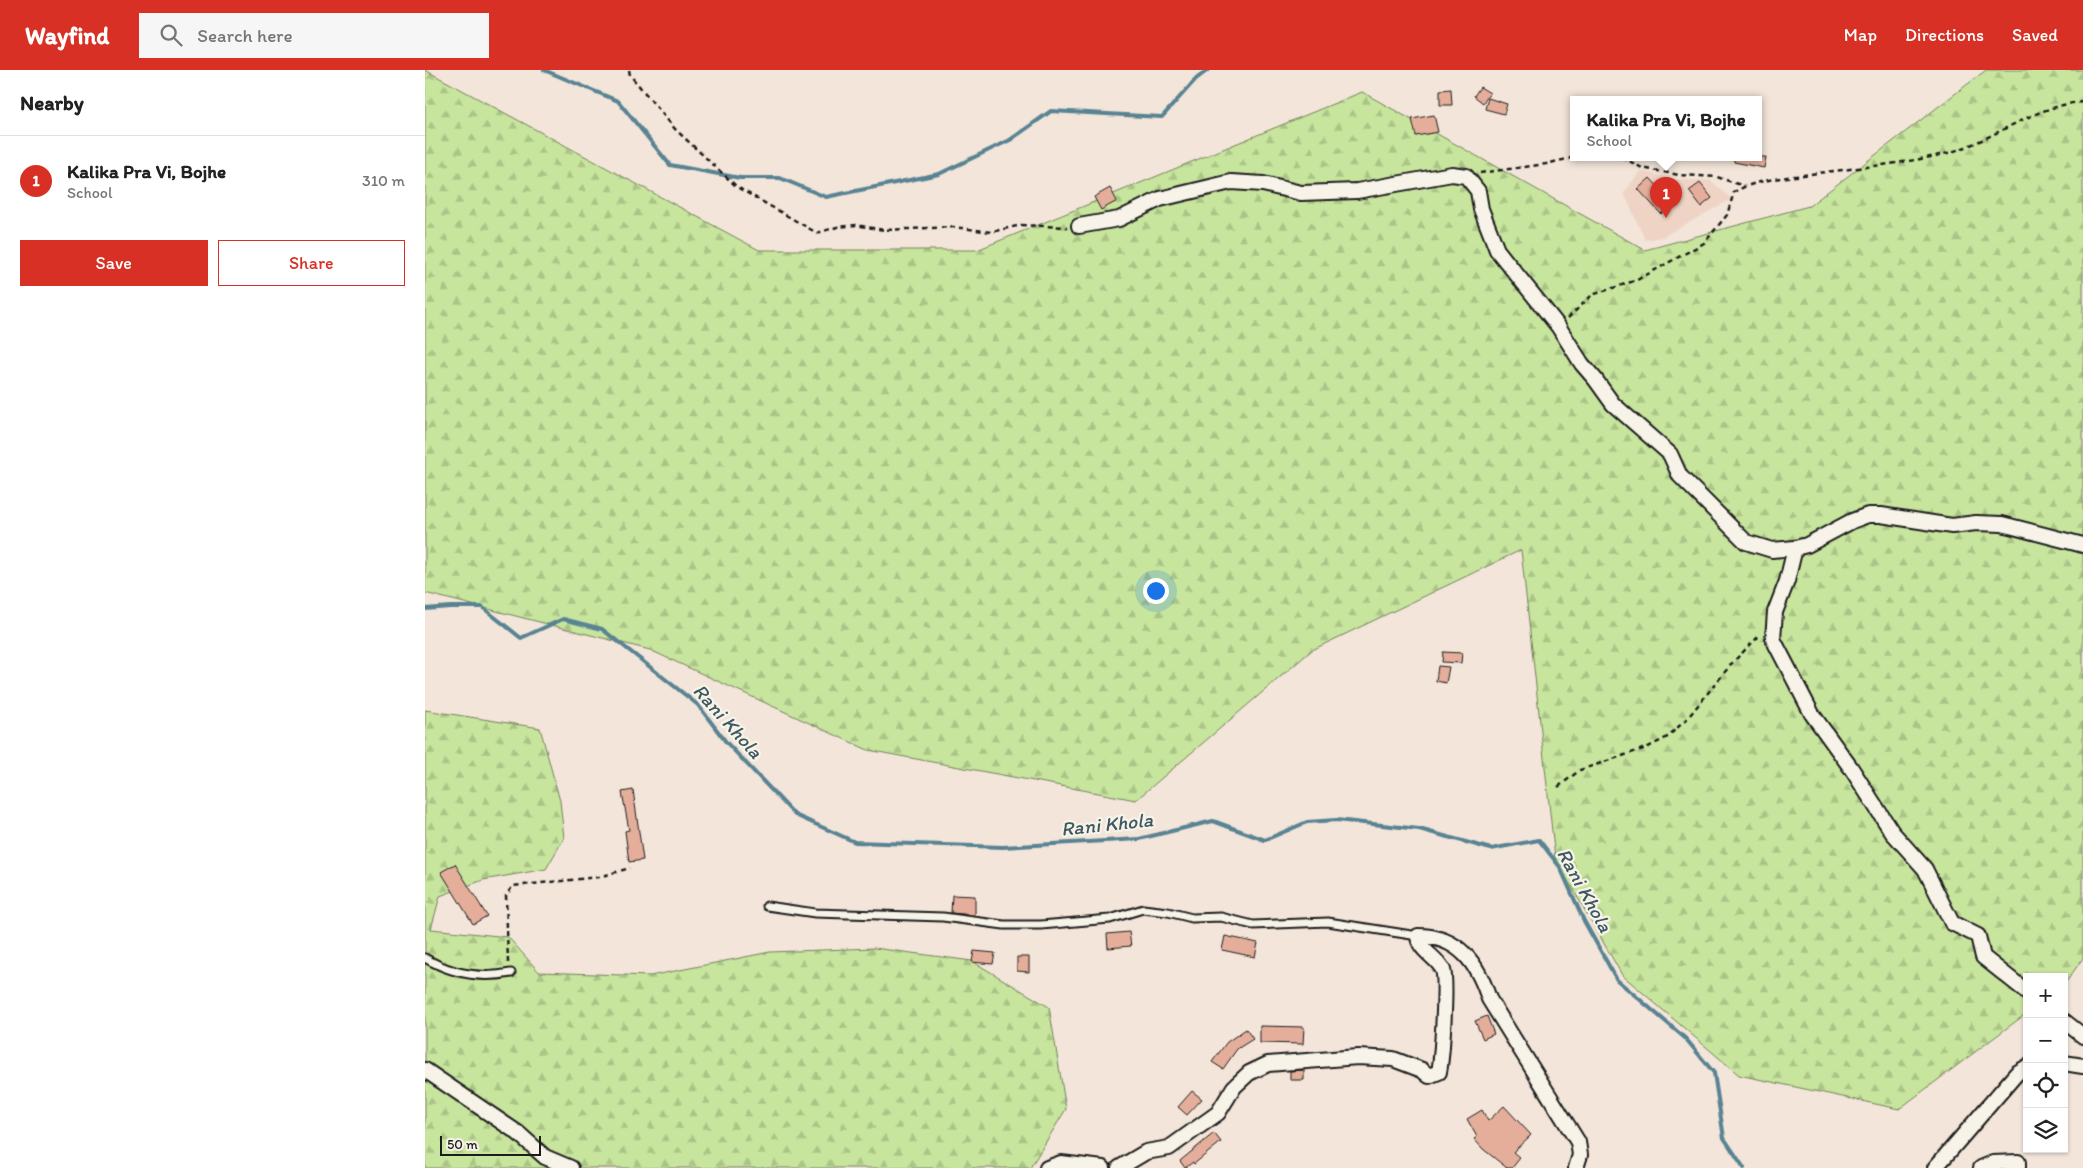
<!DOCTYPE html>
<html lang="en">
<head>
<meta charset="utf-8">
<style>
	body { margin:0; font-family:Itim,sans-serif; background:#f6f6f6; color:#222 }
	.controls { position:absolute; right:15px; bottom:15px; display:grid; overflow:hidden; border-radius:0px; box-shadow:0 1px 4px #0004 }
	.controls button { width:45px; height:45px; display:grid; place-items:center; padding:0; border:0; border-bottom:1px solid #e0e0e0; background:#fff; color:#222; font:25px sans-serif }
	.scale { position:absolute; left:15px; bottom:12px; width:101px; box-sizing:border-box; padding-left:5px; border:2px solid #1c1c1c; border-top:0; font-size:14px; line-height:18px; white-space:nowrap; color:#1c1c1c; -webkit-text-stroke:4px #f7f3e8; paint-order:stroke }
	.you { position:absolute; left:730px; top:520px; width:18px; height:18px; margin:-12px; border:4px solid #fff; border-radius:50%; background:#1a73e8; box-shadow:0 0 0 8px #1a73e833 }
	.badge { display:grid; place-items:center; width:32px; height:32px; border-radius:50%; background:#d93025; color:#fff; font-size:16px; font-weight:700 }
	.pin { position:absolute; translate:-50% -41px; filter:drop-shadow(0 1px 2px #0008) }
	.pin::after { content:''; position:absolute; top:26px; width:18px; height:15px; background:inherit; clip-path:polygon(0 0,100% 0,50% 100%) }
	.popup { position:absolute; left:1145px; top:26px; width:192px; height:65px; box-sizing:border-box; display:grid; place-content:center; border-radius:0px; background:#fff; filter:drop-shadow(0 1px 4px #0005); font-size:16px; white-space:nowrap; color:#767676 }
	.popup b { font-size:19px; color:#222 }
	.popup::after { content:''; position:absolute; left:50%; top:100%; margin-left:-10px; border:10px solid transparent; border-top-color:#fff }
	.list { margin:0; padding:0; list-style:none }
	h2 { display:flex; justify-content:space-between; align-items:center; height:65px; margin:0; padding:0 20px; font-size:21px }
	h2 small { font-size:16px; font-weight:400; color:#767676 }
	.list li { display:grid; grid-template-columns:32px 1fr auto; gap:15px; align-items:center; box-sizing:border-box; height:90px; padding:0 20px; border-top:1px solid #e0e0e0 }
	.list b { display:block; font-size:19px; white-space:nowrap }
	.list p { margin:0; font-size:16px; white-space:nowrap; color:#767676 }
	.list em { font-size:16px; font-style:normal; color:#767676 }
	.actions { display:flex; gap:10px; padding:15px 20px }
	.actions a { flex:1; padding:11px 0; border:1px solid #d93025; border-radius:0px; text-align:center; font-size:18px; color:#d93025 }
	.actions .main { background:#d93025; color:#fff }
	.icon { flex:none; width:28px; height:28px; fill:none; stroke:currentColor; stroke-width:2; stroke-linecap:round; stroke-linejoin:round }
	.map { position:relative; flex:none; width:1658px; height:1098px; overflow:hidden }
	header { display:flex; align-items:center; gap:30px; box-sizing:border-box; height:70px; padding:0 25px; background:#d93025; color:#fff }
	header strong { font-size:24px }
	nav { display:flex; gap:28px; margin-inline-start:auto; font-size:18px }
	.search { width:350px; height:45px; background:#f6f6f6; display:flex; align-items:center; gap:12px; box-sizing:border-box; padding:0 18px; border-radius:0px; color:#767676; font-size:19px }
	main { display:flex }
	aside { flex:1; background:#fff }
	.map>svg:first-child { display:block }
</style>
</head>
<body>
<header>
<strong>Wayfind</strong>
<div class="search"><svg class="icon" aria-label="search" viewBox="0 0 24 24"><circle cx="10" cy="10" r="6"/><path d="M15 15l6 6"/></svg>Search here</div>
<nav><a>Map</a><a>Directions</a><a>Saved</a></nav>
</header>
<main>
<aside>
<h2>Nearby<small></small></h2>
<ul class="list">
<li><span class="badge">1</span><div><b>Kalika Pra Vi, Bojhe</b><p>School</p></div><em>310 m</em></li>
</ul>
<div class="actions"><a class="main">Save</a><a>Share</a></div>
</aside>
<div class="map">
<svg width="1658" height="1098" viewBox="0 0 1658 1098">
	<defs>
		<pattern id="forest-firs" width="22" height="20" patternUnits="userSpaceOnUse" patternTransform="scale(1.25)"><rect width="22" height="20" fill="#c7e59d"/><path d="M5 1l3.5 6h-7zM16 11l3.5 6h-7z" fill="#aac487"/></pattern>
	</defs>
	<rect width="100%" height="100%" fill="#f3e5d9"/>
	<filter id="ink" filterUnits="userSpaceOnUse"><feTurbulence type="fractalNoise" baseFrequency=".02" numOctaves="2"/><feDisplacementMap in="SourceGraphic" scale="10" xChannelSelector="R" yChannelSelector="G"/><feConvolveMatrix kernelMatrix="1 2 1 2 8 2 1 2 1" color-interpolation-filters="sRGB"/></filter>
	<g filter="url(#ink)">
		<polygon fill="#efd4c6" points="1215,101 1254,110 1285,110 1307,129 1237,167 1220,170 1199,123"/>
		<g fill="url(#forest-firs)" stroke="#72805c">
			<polygon points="0,0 334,180 552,180 937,22 1220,180 1384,136 1561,0 1658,0 1658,888 1639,915 1639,907 1602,907 1602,943 1474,1039 1314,1005 1197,905 1130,788 1096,480 887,580 711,730 443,680 225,580 0,523"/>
			<polygon points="0,640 115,658 135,731 139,768 121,799 58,810 15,826 6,859 83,867 114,902 225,906 345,882 449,878 547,891 624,937 641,1039 605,1098 0,1098"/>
		</g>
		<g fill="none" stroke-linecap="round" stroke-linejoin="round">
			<g stroke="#598393" stroke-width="4">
				<polyline points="119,0 193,31 245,95 315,108 355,108 401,127 514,104 585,70 626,41 737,47 771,9 783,0"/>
				<polyline points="0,539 25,537 57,537 96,568 138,549 177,559 273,635 301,672 370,745 430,772 578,777 714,769 788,751 840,770 882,752 911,750 994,759 1066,779 1114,770 1135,797 1159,851 1192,910 1261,969 1289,1003 1299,1068 1319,1098"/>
			</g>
		</g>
		<g fill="#e5ae9b" stroke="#1c1c1c">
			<polygon points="1055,17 1065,23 1058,33 1049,26"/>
			<polygon points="1026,19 1027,35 1015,35 1015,20"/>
			<polygon points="1063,28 1082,34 1079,44 1060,39"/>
			<polygon points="1009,45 1013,62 991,66 987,49"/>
			<polygon points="1309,87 1341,87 1339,98 1309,92"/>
			<polygon points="1225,108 1248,133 1236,144 1213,119"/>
			<polygon points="1275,113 1287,128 1276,137 1264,121"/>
			<polygon points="685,118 692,131 676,140 669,127"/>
			<polygon points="1018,582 1037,583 1036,593 1017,592"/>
			<polygon points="1013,596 1024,597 1021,613 1011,611"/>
			<polygon points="208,720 218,790 204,792 200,761 204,760 197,722"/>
			<polygon points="30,794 62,846 48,854 16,802"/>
			<polygon points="527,825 550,826 550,845 526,843"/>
			<polygon points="704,862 706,876 683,878 682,864"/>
			<polygon points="800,866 833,873 830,887 797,880"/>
			<polygon points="549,881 570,883 568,894 547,892"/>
			<polygon points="592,887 604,887 604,902 592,901"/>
			<polygon points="1062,946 1069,964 1058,969 1050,951"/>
			<polygon points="835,956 879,957 878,974 835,973"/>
			<polygon points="821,959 828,969 812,979 798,999 787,992 802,972"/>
			<polygon points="879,1000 879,1010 865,1010 865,1001"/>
			<polygon points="767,1021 777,1029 762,1045 753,1037"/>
			<polygon points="1079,1036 1106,1065 1088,1082 1095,1088 1087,1098 1082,1098 1058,1079 1049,1069 1052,1067 1042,1049 1057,1040 1063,1051"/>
			<polygon points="789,1063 796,1072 769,1094 768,1092 760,1098 755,1091"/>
		</g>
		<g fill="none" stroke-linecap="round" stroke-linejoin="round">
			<g stroke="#1c1c1c" stroke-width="11">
				<g id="service">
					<polyline points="342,836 390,843 518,847 579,855 616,855 685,849 718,839 743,842 767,848 796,847 828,855 903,852 993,866"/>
					<path d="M0,888C27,904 55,909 86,903"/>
				</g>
			</g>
			<g stroke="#1c1c1c" stroke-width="18">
				<g id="minor">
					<polyline points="654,156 694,149 735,129 806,112 838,114 876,123 932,121 1027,104 1041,106 1053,121 1056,139 1072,180 1133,256 1157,294 1170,309 1188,334 1245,384 1255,406 1321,472 1347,480 1370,478 1382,475 1427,451 1443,445 1456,445 1527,456 1551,453 1577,454 1658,475"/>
					<polyline points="1370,478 1362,511 1350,542 1348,569 1387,644 1426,698 1467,762 1500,799 1527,853 1553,866 1558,887 1602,922"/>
					<polyline points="1639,951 1658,966"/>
					<polyline points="1639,993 1658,996"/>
					<polyline points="0,1000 93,1063 120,1087 146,1098"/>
					<polyline points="622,1098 636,1093 678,1098"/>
					<path d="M694,1098L721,1082L744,1078L793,1043L809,1017L824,1003L843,994L933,987L968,989L997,1000L1004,1006L1014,1002C1017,987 1022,911 1018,900C1012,887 994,881 993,866C1034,866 1053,894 1064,929L1153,1072L1155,1085L1151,1098"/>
					<polyline points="1510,1098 1592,1003 1602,997"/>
					<polyline points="1556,1098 1568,1093 1593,1092 1593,1098"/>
				</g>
			</g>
			<g stroke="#1c1c1c" stroke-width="2.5" stroke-dasharray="5 4" stroke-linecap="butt">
				<polyline points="204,0 205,5 250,59 312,117 392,163 412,157 431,155 459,160 529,157 566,162 596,155 642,157"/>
				<polyline points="1197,87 1217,98 1254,105 1292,107 1319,116"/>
				<polyline points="1055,103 1121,94 1150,87"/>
				<path d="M1143,248L1167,225L1212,210L1279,173L1302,145L1309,122C1330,110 1356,108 1379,105C1426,98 1473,95 1519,84C1567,72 1608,35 1658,32"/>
				<polyline points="1133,717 1155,700 1221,678 1241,668 1261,650 1308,592 1335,565"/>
				<polyline points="83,893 81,825 88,816 174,807 205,798"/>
			</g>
			<use href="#service" stroke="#f7f3e8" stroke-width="7"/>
			<use href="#minor" stroke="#f7f3e8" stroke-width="14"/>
		</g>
	</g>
	<g text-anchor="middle" stroke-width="4.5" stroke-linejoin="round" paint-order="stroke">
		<g font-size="20" font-style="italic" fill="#3f5861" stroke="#f7f3e8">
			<text transform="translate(303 651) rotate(48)" y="7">Rani Khola</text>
			<text transform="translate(682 754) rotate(-6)" y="7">Rani Khola</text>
			<text transform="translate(1160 820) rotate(61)" y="7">Rani Khola</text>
		</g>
	</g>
</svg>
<div class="controls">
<button>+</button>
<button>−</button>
<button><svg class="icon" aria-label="locate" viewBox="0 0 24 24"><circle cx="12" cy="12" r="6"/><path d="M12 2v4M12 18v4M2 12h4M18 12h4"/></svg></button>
<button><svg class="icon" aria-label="layers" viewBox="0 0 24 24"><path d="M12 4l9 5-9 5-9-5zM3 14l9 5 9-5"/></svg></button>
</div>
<div class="scale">50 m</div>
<div class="you"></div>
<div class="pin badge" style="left:1241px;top:148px">1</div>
<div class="popup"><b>Kalika Pra Vi, Bojhe</b>School</div>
</div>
</main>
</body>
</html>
